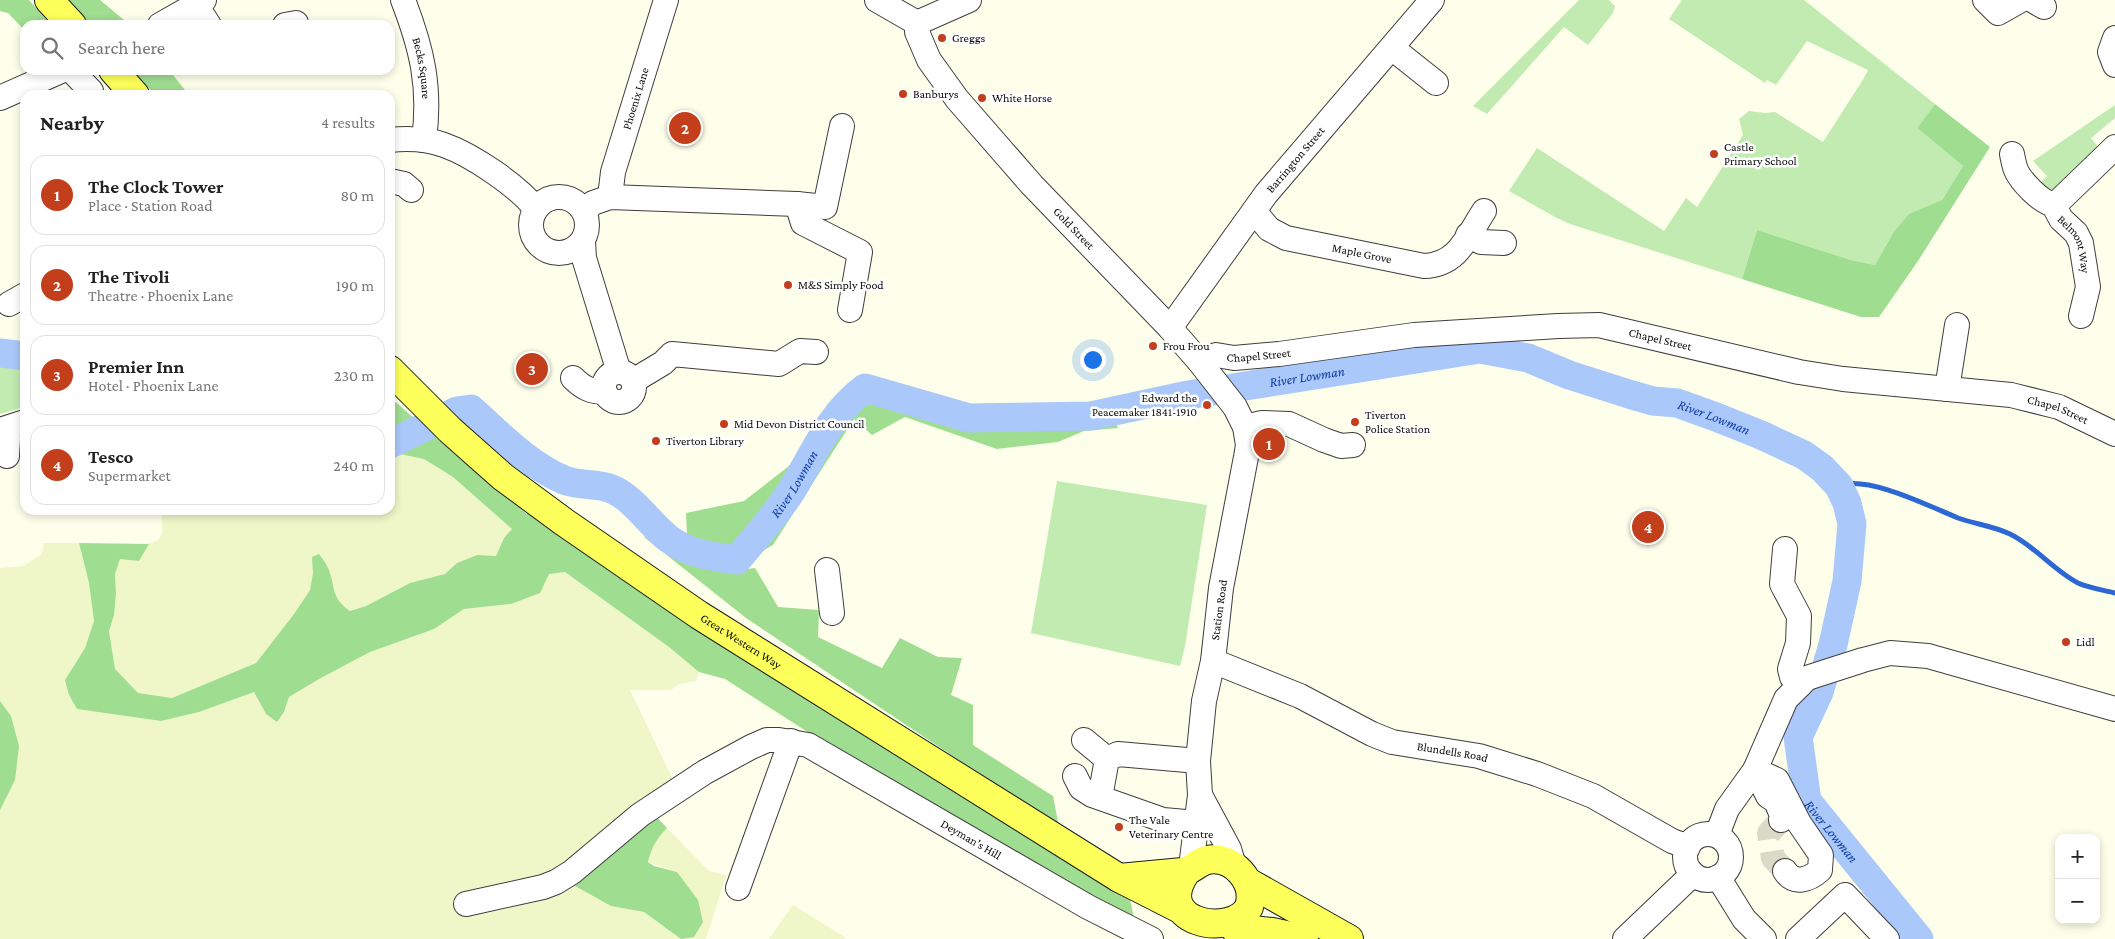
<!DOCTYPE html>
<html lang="en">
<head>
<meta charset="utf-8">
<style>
	body { margin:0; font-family:"Crimson Pro",serif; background:#f6f6f6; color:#222 }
	.controls { position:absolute; right:15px; bottom:15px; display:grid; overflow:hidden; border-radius:10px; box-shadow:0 2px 8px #0003 }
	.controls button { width:45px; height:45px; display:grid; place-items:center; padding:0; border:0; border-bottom:1px solid #e0e0e0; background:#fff; color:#222; font:25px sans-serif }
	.you { position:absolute; left:1092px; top:359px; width:18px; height:18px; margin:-12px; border:4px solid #fff; border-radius:50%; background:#1a73e8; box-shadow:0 0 0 8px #1a73e833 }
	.badge { display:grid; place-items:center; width:32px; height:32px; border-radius:50%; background:#c33e1b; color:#fff; font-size:16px; font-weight:700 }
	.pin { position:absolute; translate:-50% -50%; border:2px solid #fff; box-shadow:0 1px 5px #0006 }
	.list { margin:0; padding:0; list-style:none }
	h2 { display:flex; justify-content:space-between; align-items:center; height:65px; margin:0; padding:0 20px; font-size:21px }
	h2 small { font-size:16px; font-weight:400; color:#767676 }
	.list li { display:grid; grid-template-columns:32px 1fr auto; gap:15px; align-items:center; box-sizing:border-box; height:80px; margin:0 10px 10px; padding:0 10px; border:1px solid #e0e0e0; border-radius:15px }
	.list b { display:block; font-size:19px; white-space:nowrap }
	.list p { margin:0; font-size:16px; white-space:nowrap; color:#767676 }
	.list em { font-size:16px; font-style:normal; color:#767676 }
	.icon { flex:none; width:28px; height:28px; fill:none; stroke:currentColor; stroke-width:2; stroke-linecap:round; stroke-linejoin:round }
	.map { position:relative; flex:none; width:2115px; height:939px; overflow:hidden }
	.search { position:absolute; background:#fff; box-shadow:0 2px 8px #0003; left:20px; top:20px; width:375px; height:55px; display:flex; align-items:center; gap:12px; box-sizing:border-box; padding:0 18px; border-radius:15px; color:#767676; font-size:19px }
	.panel { position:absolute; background:#fff; box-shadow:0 2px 8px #0003; left:20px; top:90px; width:375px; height:425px; border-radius:15px }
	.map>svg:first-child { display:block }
</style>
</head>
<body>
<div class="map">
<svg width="2115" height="939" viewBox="0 0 2115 939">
	<rect width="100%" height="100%" fill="#feffea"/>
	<g fill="#eff6c8">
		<polygon points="390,452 424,459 453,477 512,529 504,538 496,556 476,555 457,563 445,574 410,583 366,606 349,611 339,603 331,585 328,569 313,573 310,590 294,614 256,663 172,698 138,693 115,669 109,631 114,615 116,594 115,574 120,558 139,561 149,544 158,540 162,534 162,510 390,510"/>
		<polygon points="44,543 79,543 89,583 94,621 85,648 72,668 69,695 77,709 160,721 199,712 254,692 266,714 284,712 289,697 319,679 370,652 434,629 464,609 511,604 549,573 565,572 669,647 699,672 696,681 679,684 671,690 630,690 675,784 564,873 478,892 473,916 543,900 575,886 611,906 644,912 661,925 677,872 648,862 651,850 658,837 667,828 709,871 726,875 706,939 0,939 0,810 15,780 11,716 0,701 0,568 24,566 42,554"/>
		<polygon points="793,905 843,936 846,939 769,939"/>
	</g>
	<g fill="#c1ebb1">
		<polygon points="1579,0 1609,0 1615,6 1613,13 1588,45 1564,27 1487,114 1473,106"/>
		<polygon points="1682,0 1804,0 1935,104 1917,128 1963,166 1942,200 1893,233 1875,265 1851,260 1757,230 1742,279 1570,224 1555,217 1509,191 1537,148 1664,231 1686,198 1697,207 1743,135 1739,119 1749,111 1765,113 1775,112 1823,142 1864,78 1868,70 1807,41 1776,85 1767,80 1765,83 1669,19"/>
		<polygon points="2115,105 2115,118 2091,138 2100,149 2054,196 2039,184 2047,176 2033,161"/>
		<polygon points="0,365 25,368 25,404 18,409 0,414"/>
		<polygon points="1057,481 1207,505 1185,646 1180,666 1031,633"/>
	</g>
	<g fill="#9fdd90">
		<polygon points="0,0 29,0 51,25 25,25 25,31 8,13 0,11"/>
		<polygon points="69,0 100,0 130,25 91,25"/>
		<polygon points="132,70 169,70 189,95 155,95"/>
		<polygon points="1935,104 1990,147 1918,261 1879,317 1861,317 1742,279 1757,230 1851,260 1875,265 1893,233 1909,214 1942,200 1963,166 1917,128"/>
		<polygon points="852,380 945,411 1036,411 1107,405 1118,428 1084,431 1058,442 997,449 905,417 872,435 854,419 773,545 748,559 687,535 686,513 744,501 789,466"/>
		<path d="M390,397L458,457L527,514L531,510L1129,895L1135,923L892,786L725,679L699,672L669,647L565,572L549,574L540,593L511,604L464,609L434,629L370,652L319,679L289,697L284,712L277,722L266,714L254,692L199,712L161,721L77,709L69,695L65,680L85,648L94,621L89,583L79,543L149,544L139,561L120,559L115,574L116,594L114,615L109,631L115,669L138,693L172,698L256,663L294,614L310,590L313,573L312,557L319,554C322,558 326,563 328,568C336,587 330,597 350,611L366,606L410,583L445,574L457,563L477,555L496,556L504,538L512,529L453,477L424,459L390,452Z"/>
		<polygon points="675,527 722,572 755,568 778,607 819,610 818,637 882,668 900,638 938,657 962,658 951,695 973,705 973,745 1053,796 1059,827 746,618 644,537"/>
		<polygon points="0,701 11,716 19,746 15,780 0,810"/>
		<path d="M652,812L667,828C657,838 651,848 648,862L654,866L677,872L698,900L703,922L694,937L681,939L644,912L611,906L575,886Z"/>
	</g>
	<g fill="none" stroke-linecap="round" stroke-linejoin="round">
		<path stroke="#2d67d5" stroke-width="5" d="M1839,486C1866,474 1931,507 1958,518C1975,524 1993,526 2010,534C2035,546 2053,570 2078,583C2089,588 2103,590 2115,593"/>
		<g stroke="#abc8fa" stroke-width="29">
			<polyline points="0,353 25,356"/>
			<path id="s1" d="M390,444L457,411L471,409C499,434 528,465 564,480C579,486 598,483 612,489C636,500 649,524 669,539C689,554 714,557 737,560C756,537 776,515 792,490C814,453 830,414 865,388L969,418L1091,416L1188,395L1480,349L1528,358L1569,375L1632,395L1653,401L1677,403L1716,417L1761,435L1804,455L1822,468L1839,486L1847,503L1852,524L1847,581L1833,645L1819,692L1798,737L1807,801L1919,939"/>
		</g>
		<polyline stroke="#dadac9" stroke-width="24" stroke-dasharray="24 12" stroke-linecap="butt" points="1781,820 1769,833 1773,858 1785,871"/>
		<g stroke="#3e3e3e" stroke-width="26">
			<g id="minor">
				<path id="s2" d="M403,0C422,49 431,87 424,140"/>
				<polyline points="877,0 917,23"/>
				<polyline points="1985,0 1998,13 2021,0"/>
				<polyline points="2032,0 2044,7"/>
				<polyline points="196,5 209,25"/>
				<path id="s3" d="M917,23V32L929,60L957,99L1032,185L1170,328L1199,361L1235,407L1245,427L1248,445L1246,457L1221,588L1213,661L1204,701L1198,761L1200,795L1191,867"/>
				<polyline points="917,23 969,0"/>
				<polyline points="160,25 204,0"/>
				<polyline points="285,25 296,23"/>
				<polyline points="2115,38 2110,52 2115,65"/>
				<polyline points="1392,48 1436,83"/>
				<polyline points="71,70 91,91"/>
				<polyline points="0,98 63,70"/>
				<path d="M390,140C408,138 427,139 444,145C472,155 517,185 536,209"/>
				<path id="s4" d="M2012,154C2013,159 2014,165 2016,170C2020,180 2042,204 2053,204L2061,219L2076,233L2081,243L2088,287L2081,316"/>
				<polyline points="390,181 404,184 411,190"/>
				<circle cx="559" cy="225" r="28"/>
				<path id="s5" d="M610,197L613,172L666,0"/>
				<polyline points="797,204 803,223 860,252 850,310"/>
				<polyline points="2053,204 2059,201 2115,147"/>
				<polyline points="584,211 593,203 610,197 797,204 825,207 842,126"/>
				<path id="s6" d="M1254,211L1269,229L1286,238L1424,266C1458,265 1467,237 1484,211"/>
				<polyline points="1468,235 1481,242 1504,243"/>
				<polyline points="583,241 584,258 619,372"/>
				<polyline points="9,304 25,295"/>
				<path id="s7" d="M1170,328L1266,194L1432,0"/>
				<path id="s8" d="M1199,361L1216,355L1234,358L1279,354L1414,335L1558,326L1599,325L1799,372L1843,379L2011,395L2059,407L2115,434"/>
				<circle cx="619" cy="387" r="15"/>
				<path d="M573,378C583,388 591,392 605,392"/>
				<polyline points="633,381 663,363 672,354 779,364 800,351 816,352"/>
				<polyline points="1947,389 1957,325"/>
				<polyline points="1245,427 1262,423 1289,424 1324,440 1341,446 1353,445"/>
				<polyline points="5,429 8,439 7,456"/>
				<polyline points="0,430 25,422"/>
				<polyline points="1785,549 1782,584 1799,616 1798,643 1790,669 1792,677 1800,685"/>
				<polyline points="827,570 832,613"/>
				<path id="s9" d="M1213,661L1300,696L1372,734L1392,742L1479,756L1537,774L1593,796L1672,841L1688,847"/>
				<polyline points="1084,740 1107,759"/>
				<polyline points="1075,776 1081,788 1092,795 1163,820 1197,823"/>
				<polyline points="1101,792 1107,759 1118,754 1198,761"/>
				<polyline points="1200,795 1229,849 1234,866"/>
				<path d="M1781,820L1783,818L1776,801L1768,796L1755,770L1777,780L1799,823L1821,855L1820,870C1809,880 1794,885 1785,871"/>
				<circle cx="1708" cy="857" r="23"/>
				<polyline points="1717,835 1727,809 1755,770 1786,699 1807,678 1863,660 1890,653 1928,656 2115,709"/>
				<polyline points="1718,877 1744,919 1764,939"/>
				<polyline points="738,888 791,741"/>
				<path id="s10" d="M466,904L543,887L556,882L572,872L640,815L705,772L751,747L767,740H779L808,745L1088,907L1151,939"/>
				<polyline points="1625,939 1693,874"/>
				<polyline points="1798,939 1845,895 1887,939"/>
			</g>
		</g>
		<g stroke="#1c1c1c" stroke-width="30">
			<g id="major">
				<polyline points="49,0 72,25"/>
				<polyline points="113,70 135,95"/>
				<path id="s11" d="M390,370L450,430L503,477L564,522L699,615L1119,878L1178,908"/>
				<path d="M1119,878C1140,876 1162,874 1183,872C1191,871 1198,862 1207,860C1233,855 1257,882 1249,907C1232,939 1149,923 1187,871"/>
				<polyline points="1248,882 1349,939"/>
				<polyline points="1234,928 1272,932 1304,939"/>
			</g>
		</g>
		<use href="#minor" stroke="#fff" stroke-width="24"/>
		<use href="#major" stroke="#fdff5a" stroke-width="28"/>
	</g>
	<g fill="#c33e1b" stroke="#fff" stroke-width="2">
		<circle cx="942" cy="38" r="5"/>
		<circle cx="903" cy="94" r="5"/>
		<circle cx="982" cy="98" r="5"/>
		<circle cx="1714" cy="154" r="5"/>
		<circle cx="788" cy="285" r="5"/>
		<circle cx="1153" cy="346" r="5"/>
		<circle cx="1207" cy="405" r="5"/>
		<circle cx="1355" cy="422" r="5"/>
		<circle cx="724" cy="424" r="5"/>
		<circle cx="656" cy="441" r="5"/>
		<circle cx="2066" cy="642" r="5"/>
		<circle cx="1119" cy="827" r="5"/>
	</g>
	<g text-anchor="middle" stroke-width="5" stroke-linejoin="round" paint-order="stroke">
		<g font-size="12" fill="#0b0b0b" stroke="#fff" text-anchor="start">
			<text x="952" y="42">Greggs</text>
			<text x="913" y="98">Banburys</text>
			<text x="992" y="102">White Horse</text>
			<text x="1724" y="151">Castle<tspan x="1724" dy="14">Primary School</tspan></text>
			<text x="798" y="289">M&amp;S Simply Food</text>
			<text x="1163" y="350">Frou Frou</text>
			<text x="1197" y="402" text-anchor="end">Edward the<tspan x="1197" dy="14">Peacemaker 1841-1910</tspan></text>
			<text x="1365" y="419">Tiverton<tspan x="1365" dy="14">Police Station</tspan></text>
			<text x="734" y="428">Mid Devon District Council</text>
			<text x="666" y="445">Tiverton Library</text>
			<text x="2076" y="646">Lidl</text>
			<text x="1129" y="824">The Vale<tspan x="1129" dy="14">Veterinary Centre</tspan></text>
		</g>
		<g font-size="12" fill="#0b0b0b" stroke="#fff">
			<text dy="4" stroke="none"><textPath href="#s2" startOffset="71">Becks Square</textPath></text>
			<text dy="4" stroke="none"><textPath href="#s5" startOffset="102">Phoenix Lane</textPath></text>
			<text dy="4" stroke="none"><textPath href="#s7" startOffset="210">Barrington Street</textPath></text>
			<text dy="4" stroke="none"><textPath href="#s3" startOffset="262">Gold Street</textPath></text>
			<text dy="4" stroke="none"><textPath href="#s4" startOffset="115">Belmont Way</textPath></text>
			<text dy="4" stroke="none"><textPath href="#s6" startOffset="120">Maple Grove</textPath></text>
			<text dy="4" stroke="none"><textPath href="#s8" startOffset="466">Chapel Street</textPath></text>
			<text dy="4" stroke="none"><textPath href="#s8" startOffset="61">Chapel Street</textPath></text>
			<text dy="4" stroke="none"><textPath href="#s8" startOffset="871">Chapel Street</textPath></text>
			<text transform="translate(1219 610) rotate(-82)" y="4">Station Road</text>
			<text dy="4" stroke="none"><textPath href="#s11" startOffset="445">Great Western Way</textPath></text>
			<text dy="4" stroke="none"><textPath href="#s9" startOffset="258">Blundells Road</textPath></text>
			<text dy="4" stroke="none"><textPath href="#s10" startOffset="578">Deyman's Hill</textPath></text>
		</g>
		<g font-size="14" font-style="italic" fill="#0e3ca4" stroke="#fff">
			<text dy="5" stroke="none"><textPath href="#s1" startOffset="1069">River Lowman</textPath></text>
			<text dy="5" stroke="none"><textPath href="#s1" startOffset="1489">River Lowman</textPath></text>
			<text dy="5" stroke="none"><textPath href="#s1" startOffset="499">River Lowman</textPath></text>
			<text dy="5" stroke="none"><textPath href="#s1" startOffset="1999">River Lowman</textPath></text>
		</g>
	</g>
</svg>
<div class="controls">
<button>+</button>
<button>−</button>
</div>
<div class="you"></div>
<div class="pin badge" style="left:1269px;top:444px">1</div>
<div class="pin badge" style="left:685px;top:128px">2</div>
<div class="pin badge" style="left:532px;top:369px">3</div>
<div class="pin badge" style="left:1648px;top:527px">4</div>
<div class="search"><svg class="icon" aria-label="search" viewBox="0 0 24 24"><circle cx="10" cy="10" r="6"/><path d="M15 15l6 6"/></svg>Search here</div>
<section class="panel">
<h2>Nearby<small>4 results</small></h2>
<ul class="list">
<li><span class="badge">1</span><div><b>The Clock Tower</b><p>Place · Station Road</p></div><em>80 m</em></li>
<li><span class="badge">2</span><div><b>The Tivoli</b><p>Theatre · Phoenix Lane</p></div><em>190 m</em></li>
<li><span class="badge">3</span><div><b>Premier Inn</b><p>Hotel · Phoenix Lane</p></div><em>230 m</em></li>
<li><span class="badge">4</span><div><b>Tesco</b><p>Supermarket</p></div><em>240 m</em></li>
</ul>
</section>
</div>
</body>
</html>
